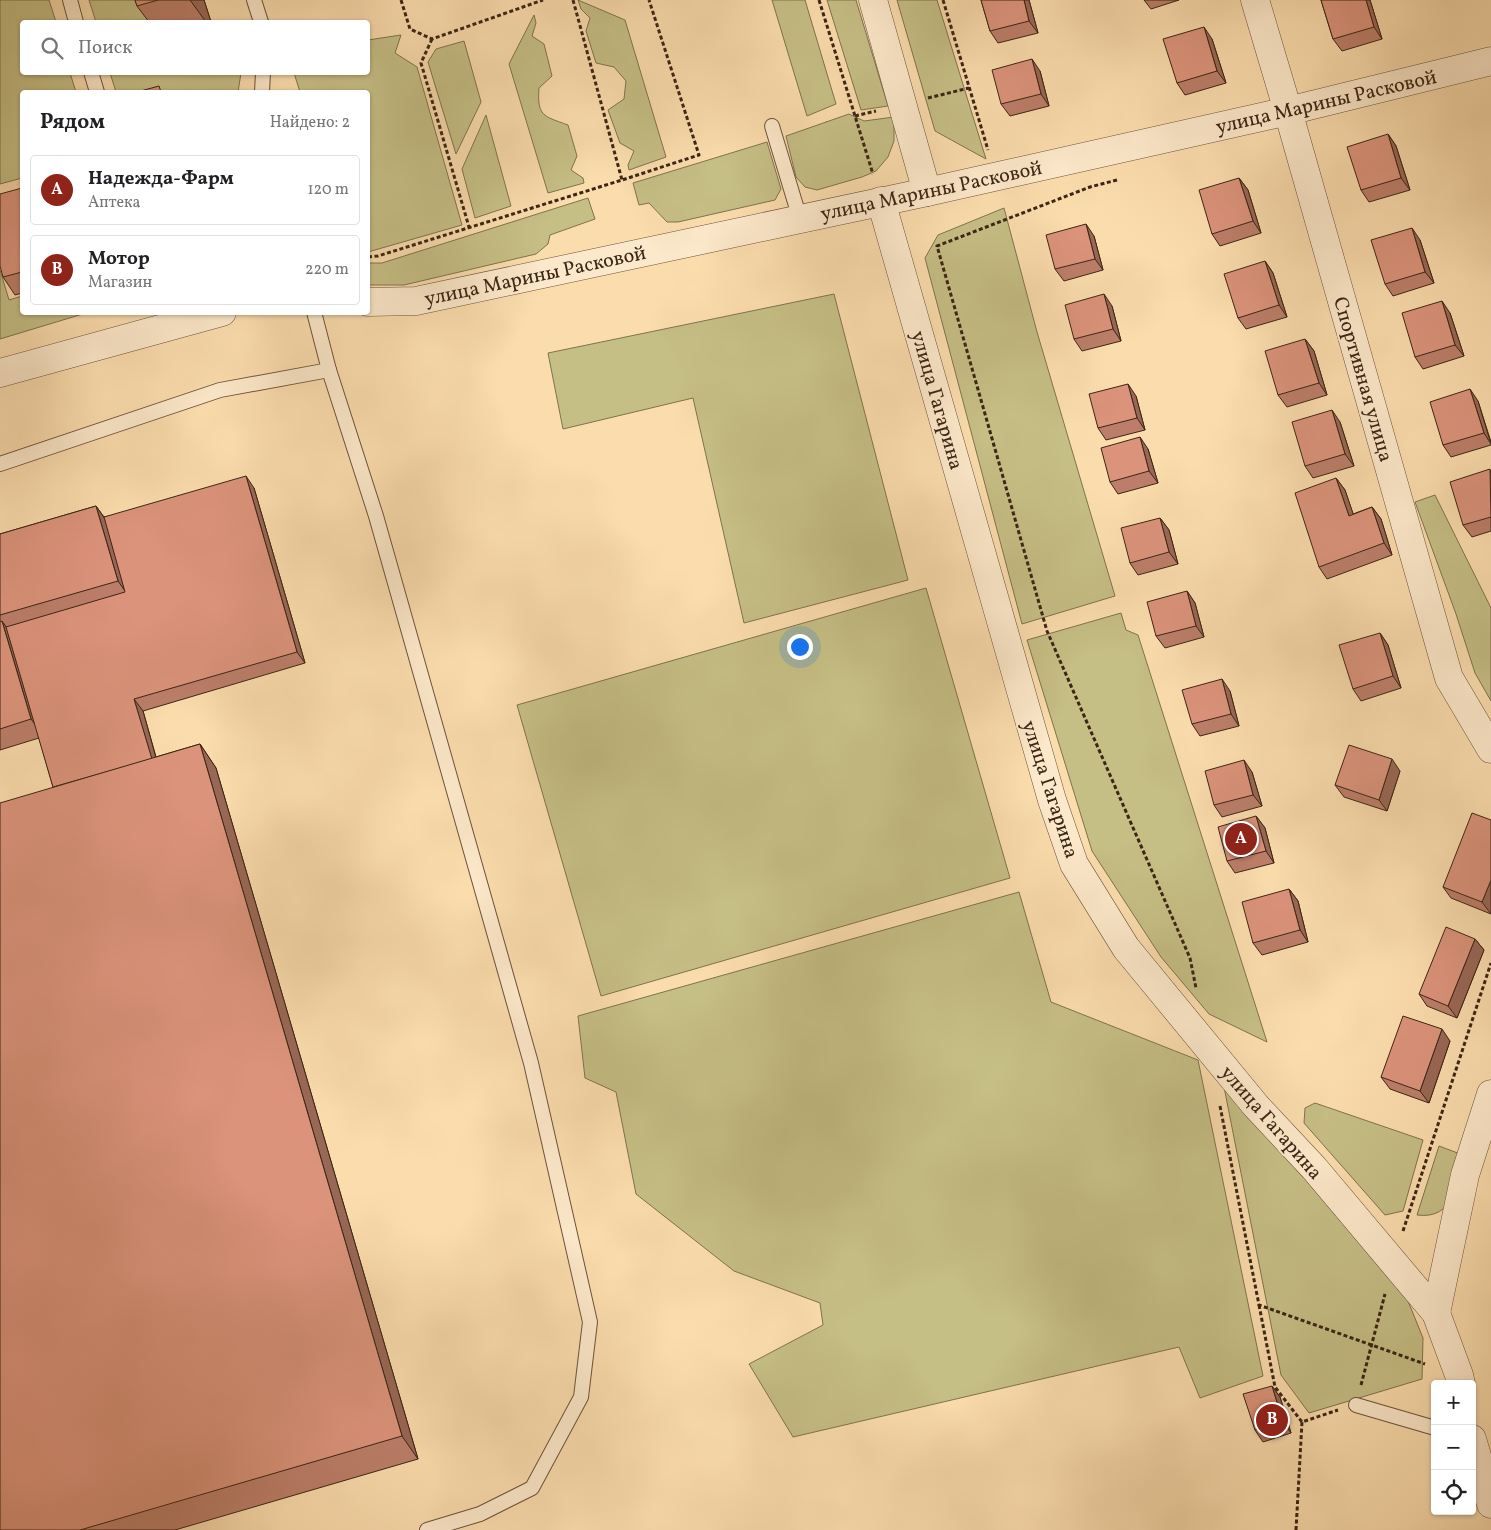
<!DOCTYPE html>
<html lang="ru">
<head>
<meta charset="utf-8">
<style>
	body { margin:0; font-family:Vollkorn,serif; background:#f2f2f2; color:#202124 }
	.controls { position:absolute; right:15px; bottom:15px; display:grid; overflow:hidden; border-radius:5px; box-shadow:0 1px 4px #0004 }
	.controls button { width:45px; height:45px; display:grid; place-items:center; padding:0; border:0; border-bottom:1px solid #e0e0e0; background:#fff; color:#202124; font:25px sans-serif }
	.you { position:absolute; left:799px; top:646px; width:18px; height:18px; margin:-12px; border:4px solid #fff; border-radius:50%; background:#1a73e8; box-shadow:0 0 0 8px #1a73e833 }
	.badge { display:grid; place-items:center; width:32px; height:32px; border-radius:50%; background:#8f2418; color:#fff; font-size:16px; font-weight:700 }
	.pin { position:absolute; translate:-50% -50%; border:2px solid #fff; box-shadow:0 1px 5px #0006 }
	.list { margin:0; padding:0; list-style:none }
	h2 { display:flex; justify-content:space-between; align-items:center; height:65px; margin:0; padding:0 20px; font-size:21px }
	h2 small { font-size:16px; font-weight:400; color:#757577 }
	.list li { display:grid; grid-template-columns:32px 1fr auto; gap:15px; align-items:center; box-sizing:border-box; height:70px; margin:0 10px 10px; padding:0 10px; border:1px solid #e0e0e0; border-radius:5px }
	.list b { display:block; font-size:19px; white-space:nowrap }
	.list p { margin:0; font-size:16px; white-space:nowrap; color:#757577 }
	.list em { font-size:16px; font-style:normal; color:#757577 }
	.icon { flex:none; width:28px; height:28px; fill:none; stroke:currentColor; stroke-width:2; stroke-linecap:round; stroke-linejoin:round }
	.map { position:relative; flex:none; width:1491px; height:1530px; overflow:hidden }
	.search { position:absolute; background:#fff; box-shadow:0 1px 4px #0004; left:20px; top:20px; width:350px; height:55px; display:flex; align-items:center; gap:12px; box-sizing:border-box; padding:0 18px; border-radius:5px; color:#757577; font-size:19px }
	.panel { position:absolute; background:#fff; box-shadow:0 1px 4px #0004; left:20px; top:90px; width:350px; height:225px; border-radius:5px }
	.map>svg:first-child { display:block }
</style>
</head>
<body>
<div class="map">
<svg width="1491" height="1530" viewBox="0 0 1491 1530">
	<rect width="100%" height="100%" fill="#fbdcad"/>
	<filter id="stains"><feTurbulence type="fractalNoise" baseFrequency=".004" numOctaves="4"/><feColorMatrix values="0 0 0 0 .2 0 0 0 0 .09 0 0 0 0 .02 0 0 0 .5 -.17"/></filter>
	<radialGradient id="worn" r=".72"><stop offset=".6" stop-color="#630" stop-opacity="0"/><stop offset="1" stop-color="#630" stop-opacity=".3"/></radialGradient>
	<g fill="#c5be85" stroke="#80724e">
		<polygon points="0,0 49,0 56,22 22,22 22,72 70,73 76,92 22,92 22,178 0,184"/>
		<polygon points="89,0 147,0 154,22 96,22"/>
		<polygon points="578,0 625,20 666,157 629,170 628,165 634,151 620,143 608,110 624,99 626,81 614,67 596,63 586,31 590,18 581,9"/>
		<polygon points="772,0 805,0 836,104 807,116"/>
		<polygon points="827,0 856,0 888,106 861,110"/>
		<polygon points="897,0 937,0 986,159 935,131"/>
		<path d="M534,15L536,23L532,36L544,44L552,76L539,88C537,116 543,116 568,125L577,156L571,170L583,178L584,183L548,193L509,64Z"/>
		<polygon points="401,35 395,53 417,67 462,225 368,252 368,92 300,92 294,73 368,72 368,40"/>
		<polygon points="464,41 481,102 456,154 428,62 436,49"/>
		<polygon points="110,73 241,73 238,92 116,92"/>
		<polygon points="849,114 864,121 894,117 894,141 888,157 876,171 862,177 817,190 805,187 796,177 786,136"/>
		<polygon points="486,115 511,206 475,218 462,169"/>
		<polygon points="767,142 781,189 775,200 678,222 667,222 649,203 639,205 633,183"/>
		<polygon points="588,198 595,219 550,235 548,244 536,254 404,285 368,285 368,263 382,263"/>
		<polygon points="1004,208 1037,332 1115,596 1022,624 925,258 938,235"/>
		<polygon points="0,270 9,300 22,296 22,312 86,313 0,339"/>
		<polygon points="834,294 908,580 744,623 693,398 563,429 548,353"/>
		<polygon points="1435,495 1491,608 1491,701 1475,673 1456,614 1415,502"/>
		<polygon points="926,588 1010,878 601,996 517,705"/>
		<polygon points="1121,613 1126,630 1138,635 1267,1042 1209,1014 1161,957 1092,851 1027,640"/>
		<polygon points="1019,892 1051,1002 1198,1060 1263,1376 1200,1398 1179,1347 793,1437 749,1364 823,1325 820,1303 734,1271 636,1194 616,1092 585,1078 578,1016"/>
		<polygon points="1223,1082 1408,1301 1423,1338 1422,1379 1309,1413 1281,1375"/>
		<polygon points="1315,1103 1423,1140 1403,1211 1385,1215 1304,1123 1305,1108"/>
		<path d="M1439,1146L1463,1155C1457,1182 1455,1220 1417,1215Z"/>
	</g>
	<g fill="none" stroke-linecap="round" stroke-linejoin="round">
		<g stroke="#6c533c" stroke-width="16">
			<g id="service">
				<polyline points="70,0 76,22"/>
				<polyline points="254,0 261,22"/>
				<polyline points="91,72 97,92"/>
				<polyline points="262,92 263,72"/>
				<polyline points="772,126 800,219"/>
				<polyline points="329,370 376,516 531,1063 590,1322 581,1397 532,1488 480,1514 427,1530"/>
				<polyline points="0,464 220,390 329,370 314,312"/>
				<polyline points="1356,1405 1435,1428"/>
			</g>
		</g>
		<g stroke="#6c533c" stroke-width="29">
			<g id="minor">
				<polyline points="873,0 927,192"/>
				<polyline points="1255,0 1288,111 1449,678 1491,749"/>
				<polyline points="881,201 1052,800 1074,864 1126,948 1256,1106 1314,1168 1436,1313 1459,1375 1461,1384"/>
				<polyline points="368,302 416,301 927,192 1288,111 1491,61"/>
				<polyline points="0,373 222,312"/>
				<polyline points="1436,1313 1465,1175 1491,1094"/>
				<polyline points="1472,1439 1491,1504"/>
			</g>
		</g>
		<g stroke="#3c2516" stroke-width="3" stroke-dasharray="4 2.5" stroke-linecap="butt">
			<polyline points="401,0 410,29 432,39 543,0"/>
			<polyline points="573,0 622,180"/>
			<polyline points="819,0 873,174"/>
			<polyline points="943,0 988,150"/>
			<polyline points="432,39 421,63 469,227"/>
			<polyline points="928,98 969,88"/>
			<polyline points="855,116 876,111"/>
			<polyline points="1117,180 1090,187 937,246 1047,631 1190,958 1196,988"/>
			<polyline points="368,257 378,256 622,180 699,155 649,0"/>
			<polyline points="1220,1106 1259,1305 1425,1364"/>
			<polyline points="1403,1231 1491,963"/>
			<polyline points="1259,1305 1275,1387 1302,1422"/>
			<polyline points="1361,1385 1385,1294"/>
			<polyline points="1296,1530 1302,1422 1338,1410"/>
		</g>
		<use href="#service" stroke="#fce8ca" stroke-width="14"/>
		<use href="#minor" stroke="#fce8ca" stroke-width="28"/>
	</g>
	<g fill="#bc7e6a" stroke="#3c2516">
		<polygon points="135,0 204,0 211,22 149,22 137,6"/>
		<polygon points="981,0 1029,0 1038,33 998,43 990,31"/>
		<polygon points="1144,0 1179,0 1151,9"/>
		<polygon points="1321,0 1370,0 1382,39 1342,51 1333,39"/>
		<polygon points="1212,39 1226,83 1185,95 1177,83"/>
		<polygon points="1040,71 1049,106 1010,116 1001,104"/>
		<polygon points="1388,134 1396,146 1410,190 1369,202 1361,190"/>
		<polygon points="1239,178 1248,190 1261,233 1220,246 1212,234"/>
		<polygon points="22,188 22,293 15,295 3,277"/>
		<polygon points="1094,236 1103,270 1064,281 1055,269"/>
		<polygon points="1420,240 1434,283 1393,296 1385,284"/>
		<polygon points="1265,261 1273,273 1287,317 1246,329 1238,318"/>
		<polygon points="1112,306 1121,341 1082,351 1074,339"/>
		<polygon points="1450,313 1464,356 1423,369 1415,357"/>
		<polygon points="1305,339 1314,351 1327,395 1287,407 1278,395"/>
		<polygon points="1136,396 1145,430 1106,440 1098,428"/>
		<polygon points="1478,401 1491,442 1491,445 1451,457 1443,445"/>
		<polygon points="1340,422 1354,466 1313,478 1305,466"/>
		<polygon points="1148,449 1158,483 1118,494 1110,482"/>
		<polygon points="1491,470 1491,531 1472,537 1463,525"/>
		<polygon points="1336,478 1345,490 1353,514 1372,507 1381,519 1392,555 1327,579 1319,567"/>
		<polygon points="254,488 305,663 143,711 156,757 200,744 216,768 418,1459 175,1530 0,1530 53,787 39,738 0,750 0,534 96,506 104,517"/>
		<polygon points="1160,518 1169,530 1178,564 1138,575 1130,563"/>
		<polygon points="1187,591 1195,603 1204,637 1165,648 1156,636"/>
		<polygon points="1380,633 1388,645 1401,688 1361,701 1353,689"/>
		<polygon points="1230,691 1239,726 1200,736 1192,724"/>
		<polygon points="1400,771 1387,811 1344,797 1335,785"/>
		<polygon points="1252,772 1262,806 1222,817 1214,805"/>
		<polygon points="1256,816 1265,828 1274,863 1235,873 1227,861"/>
		<polygon points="1491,820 1491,914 1451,898 1443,887"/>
		<polygon points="1289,889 1298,901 1308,942 1262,955 1253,943"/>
		<polygon points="1475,939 1484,950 1457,1018 1427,1006 1419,994"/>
		<polygon points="1450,1041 1429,1103 1390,1089 1381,1077"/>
		<polygon points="1272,1386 1280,1397 1291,1433 1263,1442 1255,1430"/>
	</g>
	<g fill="#996756" stroke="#3c2516">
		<polygon points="190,0 204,0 211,22 206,22"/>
		<polygon points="1024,0 1029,0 1038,33 1029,21"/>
		<polygon points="1366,0 1370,0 1382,39 1374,27"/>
		<polygon points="1204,27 1212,39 1226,83 1217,71"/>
		<polygon points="1032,59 1040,71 1049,106 1041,94"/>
		<polygon points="1388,134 1396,146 1410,190 1401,178"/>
		<polygon points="1239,178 1248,190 1261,233 1253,221"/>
		<polygon points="1086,224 1094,236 1103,270 1095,259"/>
		<polygon points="1412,228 1420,240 1434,283 1425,272"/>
		<polygon points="1265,261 1273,273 1287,317 1279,305"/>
		<polygon points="1104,294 1112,306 1121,341 1113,329"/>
		<polygon points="1442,301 1450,313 1464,356 1455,345"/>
		<polygon points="1305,339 1314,351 1327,395 1319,383"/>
		<polygon points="1128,384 1136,396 1145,430 1137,418"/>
		<polygon points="1470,389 1478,401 1491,444 1484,433"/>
		<polygon points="1332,410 1340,422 1354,466 1345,454"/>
		<polygon points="1140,437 1148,449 1158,483 1149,471"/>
		<polygon points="246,476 254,488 305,663 297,652"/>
		<polygon points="1336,478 1345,490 1358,528 1349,516"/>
		<polygon points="96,506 112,529 134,604 118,581"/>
		<polygon points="1372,507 1381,519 1392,555 1384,543"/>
		<polygon points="1160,518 1169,530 1178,564 1169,552"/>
		<polygon points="1187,591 1195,603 1204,637 1196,626"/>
		<polygon points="2,621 15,639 44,737 31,719"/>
		<polygon points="1380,633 1388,645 1401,688 1393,676"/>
		<polygon points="1222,679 1230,691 1239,726 1231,714"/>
		<polygon points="134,699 143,711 163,783 155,771"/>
		<polygon points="200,744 216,768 418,1459 402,1436"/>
		<polygon points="1392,759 1400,771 1387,811 1379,800"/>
		<polygon points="1244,760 1252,772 1262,806 1253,795"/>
		<polygon points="1256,816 1265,828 1274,863 1266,851"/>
		<polygon points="1491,880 1491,914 1482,902"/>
		<polygon points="1289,889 1298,901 1308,942 1300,930"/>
		<polygon points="1475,939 1484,950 1457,1018 1448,1006"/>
		<polygon points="1442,1029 1450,1041 1429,1103 1420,1091"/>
		<polygon points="1272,1386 1280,1397 1291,1433 1283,1422"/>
	</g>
	<g fill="#db937b" stroke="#3c2516">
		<polygon points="135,0 158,0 137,6"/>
		<polygon points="981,0 1024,0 1029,21 990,31"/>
		<polygon points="1321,0 1366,0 1374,27 1333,39"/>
		<polygon points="1204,27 1217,71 1177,83 1163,39"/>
		<polygon points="1032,59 1041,94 1001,104 992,70"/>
		<polygon points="159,86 161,92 137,92"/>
		<polygon points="1388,134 1401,178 1361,190 1347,147"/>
		<polygon points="1239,178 1253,221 1212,234 1199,190"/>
		<polygon points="22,188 22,272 3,277 0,266 0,194"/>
		<polygon points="1086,224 1095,259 1055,269 1046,235"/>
		<polygon points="1412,228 1425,272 1385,284 1371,240"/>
		<polygon points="1265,261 1279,305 1238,318 1224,274"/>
		<polygon points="1104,294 1113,329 1074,339 1065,305"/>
		<polygon points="1442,301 1455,345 1415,357 1402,313"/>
		<polygon points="1305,339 1319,383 1278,395 1265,351"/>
		<polygon points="1128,384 1137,418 1098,428 1089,394"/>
		<polygon points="1470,389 1484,433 1443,445 1430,402"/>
		<polygon points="1332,410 1345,454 1305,466 1292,422"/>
		<polygon points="1140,437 1149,471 1110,482 1101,448"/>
		<polygon points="1490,469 1491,517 1463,525 1450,482"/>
		<polygon points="246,476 297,652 134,699 152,759 53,787 6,627 125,592 104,517"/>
		<polygon points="1336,478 1349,516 1372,507 1384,543 1319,567 1295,493"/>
		<polygon points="96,506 118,581 0,615 0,534"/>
		<polygon points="1160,518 1169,552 1130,563 1121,528"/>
		<polygon points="1187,591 1196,626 1156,636 1147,602"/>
		<polygon points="2,621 31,719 0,729 0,622"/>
		<polygon points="1380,633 1393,676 1353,689 1339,645"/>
		<polygon points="1222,679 1231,714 1192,724 1182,690"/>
		<polygon points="200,744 402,1436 80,1530 0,1530 0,803"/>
		<polygon points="1349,745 1392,759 1379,800 1335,785"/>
		<polygon points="1244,760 1253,795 1214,805 1205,771"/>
		<polygon points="1472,813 1491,820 1491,880 1482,902 1443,887"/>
		<polygon points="1256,816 1266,851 1227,861 1218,827"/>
		<polygon points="1289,889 1300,930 1253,943 1242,902"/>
		<polygon points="1446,927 1475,939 1448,1006 1419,994"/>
		<polygon points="1403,1016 1442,1029 1420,1091 1381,1077"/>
		<polygon points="1272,1386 1283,1422 1255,1430 1243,1394"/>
	</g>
	<g text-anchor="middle" stroke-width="4" stroke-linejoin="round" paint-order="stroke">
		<g font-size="20" fill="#3c2516" stroke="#fce8ca">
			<text transform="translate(1326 101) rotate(-13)" y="7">улица Марины Расковой</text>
			<text transform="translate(931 190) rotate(-12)" y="7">улица Марины Расковой</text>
			<text transform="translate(535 275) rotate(-12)" y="7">улица Марины Расковой</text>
			<text transform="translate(1364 379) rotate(74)" y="7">Спортивная улица</text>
			<text transform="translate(938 400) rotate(74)" y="7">улица Гагарина</text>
			<text transform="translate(1051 789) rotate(72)" y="7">улица Гагарина</text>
			<text transform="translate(1272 1122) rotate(49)" y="7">улица Гагарина</text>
		</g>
	</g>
	<rect width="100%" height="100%" filter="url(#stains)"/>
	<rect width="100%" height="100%" fill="url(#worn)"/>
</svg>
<div class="controls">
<button>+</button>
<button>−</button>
<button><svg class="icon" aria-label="locate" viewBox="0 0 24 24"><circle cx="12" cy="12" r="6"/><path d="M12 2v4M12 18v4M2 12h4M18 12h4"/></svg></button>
</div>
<div class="you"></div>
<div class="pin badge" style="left:1241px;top:839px">A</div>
<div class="pin badge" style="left:1272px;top:1420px">B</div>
<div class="search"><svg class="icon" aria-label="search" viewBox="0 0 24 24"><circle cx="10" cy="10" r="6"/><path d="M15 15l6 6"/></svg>Поиск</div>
<section class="panel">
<h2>Рядом<small>Найдено: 2</small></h2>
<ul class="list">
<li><span class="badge">A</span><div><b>Надежда-Фарм</b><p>Аптека</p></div><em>120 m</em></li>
<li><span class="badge">B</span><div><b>Мотор</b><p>Магазин</p></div><em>220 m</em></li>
</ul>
</section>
</div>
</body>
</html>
